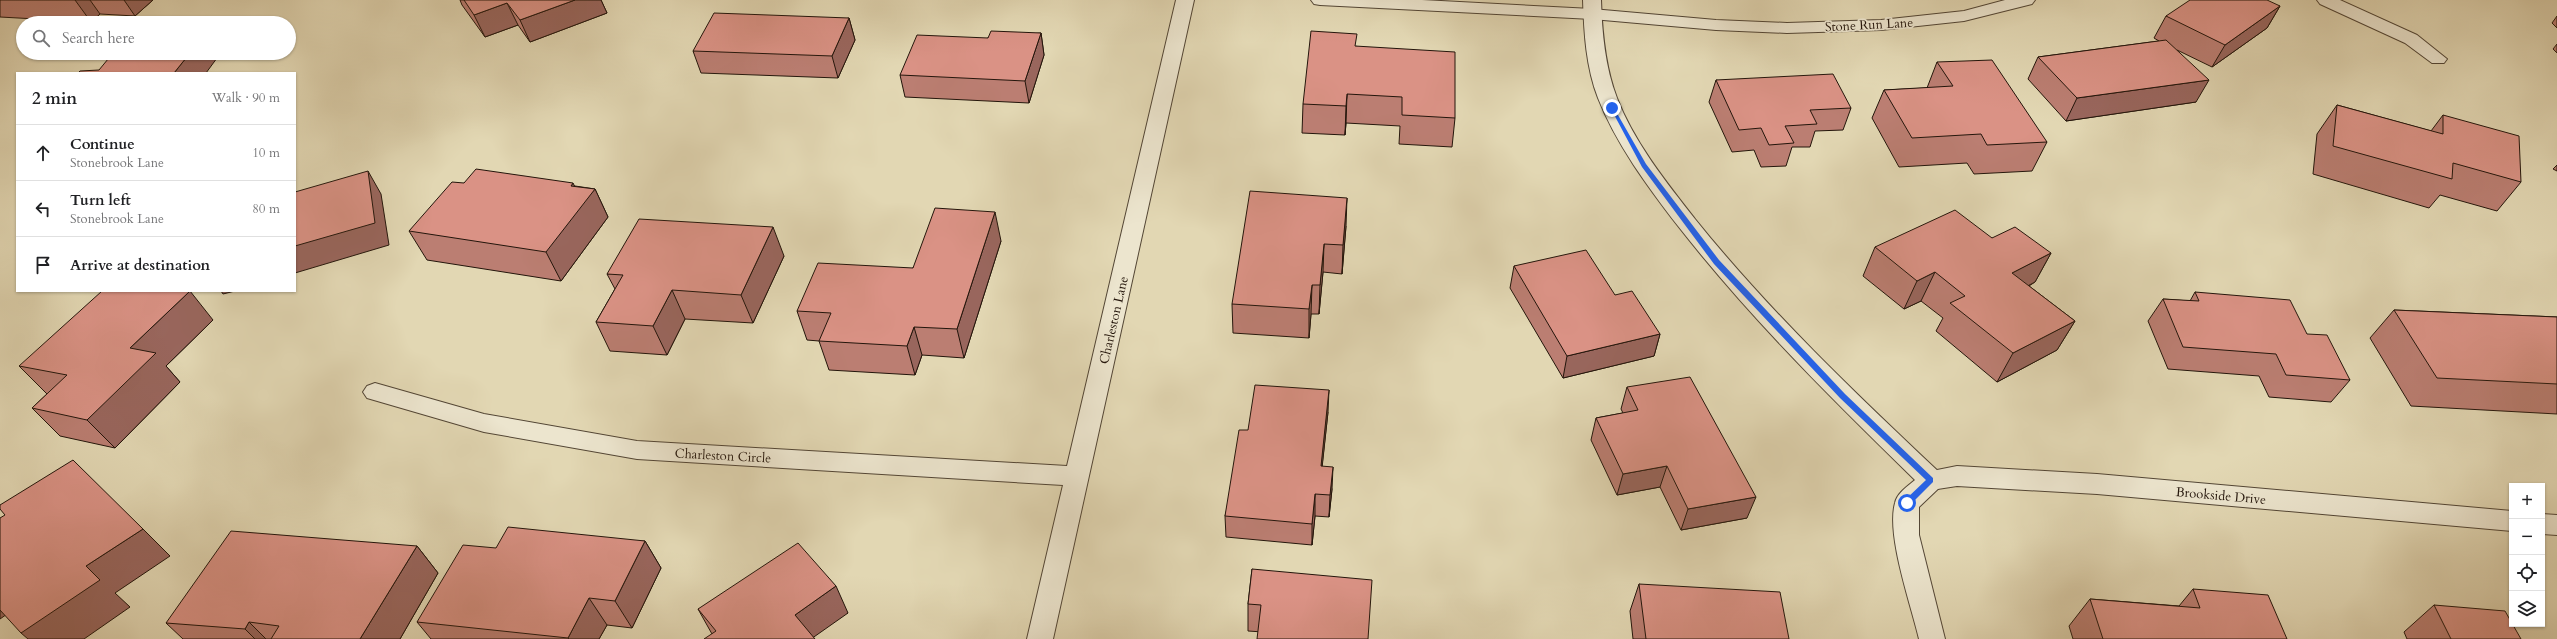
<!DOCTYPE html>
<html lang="en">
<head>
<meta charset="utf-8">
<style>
	body { margin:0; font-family:Cardo,serif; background:#f2f2f2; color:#202124 }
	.controls { position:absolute; right:12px; bottom:12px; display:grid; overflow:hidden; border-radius:0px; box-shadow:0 1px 3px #0004 }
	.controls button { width:36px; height:36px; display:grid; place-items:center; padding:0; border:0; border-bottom:1px solid #e0e0e0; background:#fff; color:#202124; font:20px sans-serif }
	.stop { position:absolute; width:12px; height:12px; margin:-9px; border:3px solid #2563eb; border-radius:50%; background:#fff }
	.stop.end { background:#2563eb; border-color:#fff; box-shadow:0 1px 4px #0008 }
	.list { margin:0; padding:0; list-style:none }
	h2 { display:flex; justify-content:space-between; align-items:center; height:52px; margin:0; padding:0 16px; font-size:17px }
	h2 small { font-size:13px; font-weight:400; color:#757577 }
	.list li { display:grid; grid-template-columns:26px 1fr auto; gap:12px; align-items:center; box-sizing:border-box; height:56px; padding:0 16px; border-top:1px solid #e0e0e0 }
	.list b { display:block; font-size:15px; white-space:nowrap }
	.list p { margin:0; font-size:13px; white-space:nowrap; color:#757577 }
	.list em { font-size:13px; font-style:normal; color:#757577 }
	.icon { flex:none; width:22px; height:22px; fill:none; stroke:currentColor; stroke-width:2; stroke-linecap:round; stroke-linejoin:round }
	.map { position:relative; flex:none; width:2557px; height:639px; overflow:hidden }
	.search { position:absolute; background:#fff; box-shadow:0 1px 3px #0004; left:16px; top:16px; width:280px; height:44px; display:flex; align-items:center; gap:10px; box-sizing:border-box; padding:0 14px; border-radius:22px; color:#757577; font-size:15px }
	.panel { position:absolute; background:#fff; box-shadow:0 1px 3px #0004; left:16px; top:72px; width:280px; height:220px; border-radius:0px }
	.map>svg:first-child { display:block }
</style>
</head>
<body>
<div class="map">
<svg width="2557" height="639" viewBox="0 0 2557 639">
	<rect width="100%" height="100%" fill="#e2d7b3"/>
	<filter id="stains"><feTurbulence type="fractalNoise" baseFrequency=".005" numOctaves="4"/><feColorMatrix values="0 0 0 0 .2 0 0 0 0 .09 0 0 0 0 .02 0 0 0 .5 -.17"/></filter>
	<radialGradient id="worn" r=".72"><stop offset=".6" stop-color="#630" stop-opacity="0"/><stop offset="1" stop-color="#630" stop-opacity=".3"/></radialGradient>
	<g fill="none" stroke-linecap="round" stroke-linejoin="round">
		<g stroke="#534635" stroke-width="2">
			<g id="minor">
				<polygon points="1176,0 1194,0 1053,639 1027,639 1063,485 637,459 484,432 367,398 363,392 367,386 375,383 484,414 637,441 1067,466"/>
				<polygon points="1311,0 1422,0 1592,9 1716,20 1787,23 1881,20 1964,11 2005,0 2035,0 2032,4 1964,21 1881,30 1787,33 1716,30 1592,19 1320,5 1314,4"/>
				<polygon points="2317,0 2340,0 2417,35 2447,59 2444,63 2432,63 2405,43 2320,4"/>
				<polygon points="1957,466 2097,474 2512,511 2512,531 2097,494 1957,486 1931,490 1922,487 1919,480 1922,473"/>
				<polygon points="2542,514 2557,515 2557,535 2542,534"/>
			</g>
		</g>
		<g stroke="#534635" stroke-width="2">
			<path id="tertiary" d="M1583,0H1601C1602,33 1605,67 1617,98C1634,142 1666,182 1695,219C1769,311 1854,392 1940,473L1943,480L1940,487L1919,507V535L1945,639H1919C1911,605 1886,535 1895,503C1897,493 1908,486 1915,480C1832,399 1750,318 1678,226C1648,187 1616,144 1598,98C1586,67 1584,33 1583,0Z"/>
		</g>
		<use href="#minor" fill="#ece5ce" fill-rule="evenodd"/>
		<use href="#tertiary" fill="#ece5ce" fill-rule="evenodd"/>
	</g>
	<g fill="#bb7e72" stroke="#23150b">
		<polygon points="0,0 153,0 135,16 100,14 91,22 0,17"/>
		<polygon points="460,0 601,0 607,13 530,42 518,25 485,37 462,5"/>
		<polygon points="2280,6 2267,28 2212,67 2177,50 2196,102 2066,121 2028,79 2038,57 2159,41 2154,38 2166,16"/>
		<polygon points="2557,16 2557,28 2552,23"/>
		<polygon points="849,18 855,40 838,78 701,73 693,51"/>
		<polygon points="1041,33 1044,55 1029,103 905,97 900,75 988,38"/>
		<polygon points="2557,44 2557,53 2553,49"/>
		<polygon points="1356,46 1455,118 1452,147 1399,144 1400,126 1346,123 1345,135 1302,133 1303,104"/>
		<polygon points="1937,62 2047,142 2032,171 1974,174 1967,163 1899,167 1872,118 1884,90 1927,88"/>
		<polygon points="1716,80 1851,108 1843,130 1815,131 1810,147 1792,147 1786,166 1761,167 1754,150 1732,152 1709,102"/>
		<polygon points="2337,105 2431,131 2443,115 2521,182 2497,211 2440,195 2429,208 2313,174 2317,134"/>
		<polygon points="2557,165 2557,171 2553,169"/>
		<polygon points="464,183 575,186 595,189 608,217 561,281 427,260 409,231"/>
		<polygon points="1346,226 1342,274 1323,272 1319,314 1311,314 1309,338 1233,333 1232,304"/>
		<polygon points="1992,238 2051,253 2035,282 2029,286 2075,321 2057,350 1997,382 1936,331 1943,318 1921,301 1904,309 1863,276 1875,247"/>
		<polygon points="1001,241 964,358 922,355 915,375 829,370 819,341 807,340 797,311 913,268"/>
		<polygon points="784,256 753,323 685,319 667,355 610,351 596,322 615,289 607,274"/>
		<polygon points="1514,266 1615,295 1660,334 1654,356 1563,378 1510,288"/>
		<polygon points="2195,292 2307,334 2350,380 2331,402 2269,397 2259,376 2168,369 2148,321 2163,299 2190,301"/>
		<polygon points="2394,310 2557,317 2557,414 2411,406 2370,338"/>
		<polygon points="213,320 166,366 180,382 115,448 60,436 32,408 47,394 19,366"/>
		<polygon points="1627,387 1747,518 1681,530 1660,487 1617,495 1591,440 1596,418 1623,413 1621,409"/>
		<polygon points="1328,412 1322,466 1332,489 1329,517 1315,516 1312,545 1226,537 1225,516 1248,430"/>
		<polygon points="645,541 661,568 632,628 607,625 599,639 431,639 417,622 496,548"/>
		<polygon points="417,546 438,573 400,639 183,639 166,623"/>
		<polygon points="1252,569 1368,639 1248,631 1248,604"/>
		<polygon points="1639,584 1789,639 1633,639 1630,611"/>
		<polygon points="2193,589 2287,639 2073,639 2069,626 2090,599 2179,606"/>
		<polygon points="2434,605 2521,639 2407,639 2404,632"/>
		<polygon points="698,609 848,613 712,634"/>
	</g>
	<g fill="#99665d" stroke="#23150b">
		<polygon points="75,0 90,0 100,14 91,22"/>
		<polygon points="124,0 153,0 135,16"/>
		<polygon points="575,0 601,0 607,13 530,42 520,20"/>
		<polygon points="507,3 518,25 485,37 474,15"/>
		<polygon points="2280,6 2267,28 2212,67 2225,45"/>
		<polygon points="849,18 855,40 838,78 832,56"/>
		<polygon points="1041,33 1044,55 1029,103 1025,81"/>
		<polygon points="190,53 214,53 217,58 206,73 174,73"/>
		<polygon points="2209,80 2196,102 2066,121 2077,98"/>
		<polygon points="1347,94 1346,123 1345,135 1346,106"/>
		<polygon points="368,171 381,194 389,245 295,273 295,246"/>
		<polygon points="573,183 583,203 595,189 608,217 561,281 546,252 571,186"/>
		<polygon points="1347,198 1346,226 1342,274 1343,245"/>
		<polygon points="995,212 1001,241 964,358 957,329"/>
		<polygon points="773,227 784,256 753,323 741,295"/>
		<polygon points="1324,244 1323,272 1319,314 1320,285"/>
		<polygon points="2051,253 2035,282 1997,302 2012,273"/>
		<polygon points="1935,272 1921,301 1904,309 1917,281"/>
		<polygon points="1312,285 1311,314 1309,338 1309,309"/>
		<polygon points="672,290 685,319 667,355 653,326"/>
		<polygon points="190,291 213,320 166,366 180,382 115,448 87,420 130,348"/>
		<polygon points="221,291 235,291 223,294"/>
		<polygon points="2075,321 2057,350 1997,382 2013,353"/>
		<polygon points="914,327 922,355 915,375 907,346"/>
		<polygon points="1660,334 1654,356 1563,378 1567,356"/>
		<polygon points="1329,390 1328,412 1320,487 1321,466"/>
		<polygon points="1667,466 1660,487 1617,495 1623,474"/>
		<polygon points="1333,467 1332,489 1329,517 1330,495"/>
		<polygon points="1315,494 1315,516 1312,545 1312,524"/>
		<polygon points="1756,497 1747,518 1681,530 1688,509"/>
		<polygon points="143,529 170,556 115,593 130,607 84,639 28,639 21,633 86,566"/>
		<polygon points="645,541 661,568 632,628 615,601"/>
		<polygon points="417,546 438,573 400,639 360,639"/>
		<polygon points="836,586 848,613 811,639 795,615"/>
		<polygon points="589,598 607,625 599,639 569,639 568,638"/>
		<polygon points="0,603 10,612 0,619"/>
		<polygon points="249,622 266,639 255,639 245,629"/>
	</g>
	<g fill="#da9285" stroke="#23150b">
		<polygon points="464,0 575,0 520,20 507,3 474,15"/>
		<polygon points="2190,0 2267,0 2280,6 2225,45 2166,16"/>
		<polygon points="714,13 849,18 832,56 693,51"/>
		<polygon points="200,22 199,23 153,23"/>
		<polygon points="991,31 1041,33 1025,81 900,75 917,35 988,38"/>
		<polygon points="1311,31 1357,34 1355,46 1455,52 1455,118 1402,115 1402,97 1347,94 1346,106 1303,104"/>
		<polygon points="2166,40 2209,80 2077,98 2038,57"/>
		<polygon points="113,53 190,53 174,73 78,73 80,71 99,70"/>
		<polygon points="1992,60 2047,142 1987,145 1981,134 1912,138 1884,90 1953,86 1937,62"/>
		<polygon points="1833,74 1851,108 1810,110 1817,124 1785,126 1794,143 1769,145 1761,128 1739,130 1716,80"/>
		<polygon points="2337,105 2443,134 2443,115 2519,136 2521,182 2453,163 2452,179 2333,146"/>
		<polygon points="476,169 573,183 571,186 595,189 546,252 409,231 452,182 464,183"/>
		<polygon points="368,171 375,223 295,246 295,192"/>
		<polygon points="1250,191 1347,198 1343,245 1324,244 1320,285 1312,285 1309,309 1232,304"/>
		<polygon points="935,208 995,212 957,329 914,327 907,346 819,341 831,313 797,311 818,263 913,268"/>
		<polygon points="1955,210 1992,238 2015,227 2051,253 2012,273 2075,321 2013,353 1950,303 1965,296 1935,272 1917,281 1875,247"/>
		<polygon points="639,219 773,227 741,295 672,290 653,326 596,322 623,275 607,274"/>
		<polygon points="1586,250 1615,295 1632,291 1660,334 1567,356 1514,266"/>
		<polygon points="102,291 190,291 130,348 156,353 87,420 32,408 67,375 19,366"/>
		<polygon points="2195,292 2290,300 2307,334 2327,335 2350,380 2286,375 2276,354 2183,347 2163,299 2199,301"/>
		<polygon points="2394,310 2557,317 2557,384 2437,378"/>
		<polygon points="1690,377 1756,497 1688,509 1667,466 1623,474 1596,418 1638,410 1627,387"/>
		<polygon points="1255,385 1329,390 1321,466 1333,467 1330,495 1315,494 1312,524 1225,516 1239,430 1248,430"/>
		<polygon points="73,460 143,529 86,566 100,580 21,633 0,610 0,518 5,515 0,509 0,505"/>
		<polygon points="508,527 645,541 615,601 589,598 568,638 417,622 463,545 496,548"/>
		<polygon points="231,531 417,546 360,639 271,639 279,626 249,622 245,629 166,623"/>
		<polygon points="798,543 836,586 795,615 815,639 704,639 716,631 698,609"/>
		<polygon points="1252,569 1372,580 1368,639 1257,639 1261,605 1248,604"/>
		<polygon points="1639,584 1780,592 1789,639 1646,639"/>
		<polygon points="2193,589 2268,595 2287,639 2103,639 2090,599 2200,608"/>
		<polygon points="2434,605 2505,611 2521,639 2451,639"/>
	</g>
	<polygon fill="#2563eb" points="1610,107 1614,108 1646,164 1719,260 1845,394 1933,478 1933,482 1910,505 1905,505 1905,500 1926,480 1840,398 1714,264 1642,167"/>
	<g text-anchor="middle" stroke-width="3.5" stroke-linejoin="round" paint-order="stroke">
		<g font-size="13" fill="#23150b" stroke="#ece5ce">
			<text transform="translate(1869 24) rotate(-3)" y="5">Stone Run Lane</text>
			<text transform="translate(1113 320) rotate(-77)" y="5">Charleston Lane</text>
			<text transform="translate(723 455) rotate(3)" y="5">Charleston Circle</text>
			<text transform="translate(2221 495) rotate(5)" y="5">Brookside Drive</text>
		</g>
	</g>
	<rect width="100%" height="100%" filter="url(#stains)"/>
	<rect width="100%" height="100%" fill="url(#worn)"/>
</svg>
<div class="controls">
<button>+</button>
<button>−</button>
<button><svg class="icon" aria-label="locate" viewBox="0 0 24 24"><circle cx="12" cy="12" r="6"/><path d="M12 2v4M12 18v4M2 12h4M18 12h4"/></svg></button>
<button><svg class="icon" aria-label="layers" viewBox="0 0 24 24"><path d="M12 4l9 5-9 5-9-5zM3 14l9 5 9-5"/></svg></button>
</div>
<div class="stop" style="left:1907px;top:503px"></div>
<div class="stop end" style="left:1612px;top:108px"></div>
<div class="search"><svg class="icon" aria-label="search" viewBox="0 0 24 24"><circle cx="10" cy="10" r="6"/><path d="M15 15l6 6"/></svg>Search here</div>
<section class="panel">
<h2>2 min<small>Walk · 90 m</small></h2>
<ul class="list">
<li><svg class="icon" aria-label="ahead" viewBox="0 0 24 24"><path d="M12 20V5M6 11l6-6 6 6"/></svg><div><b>Continue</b><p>Stonebrook Lane</p></div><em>10 m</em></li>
<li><svg class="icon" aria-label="left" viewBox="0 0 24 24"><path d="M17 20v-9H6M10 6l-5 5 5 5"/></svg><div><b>Turn left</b><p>Stonebrook Lane</p></div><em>80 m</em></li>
<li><svg class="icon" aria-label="arrive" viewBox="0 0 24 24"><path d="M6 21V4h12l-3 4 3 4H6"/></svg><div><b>Arrive at destination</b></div></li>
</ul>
</section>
</div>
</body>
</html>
